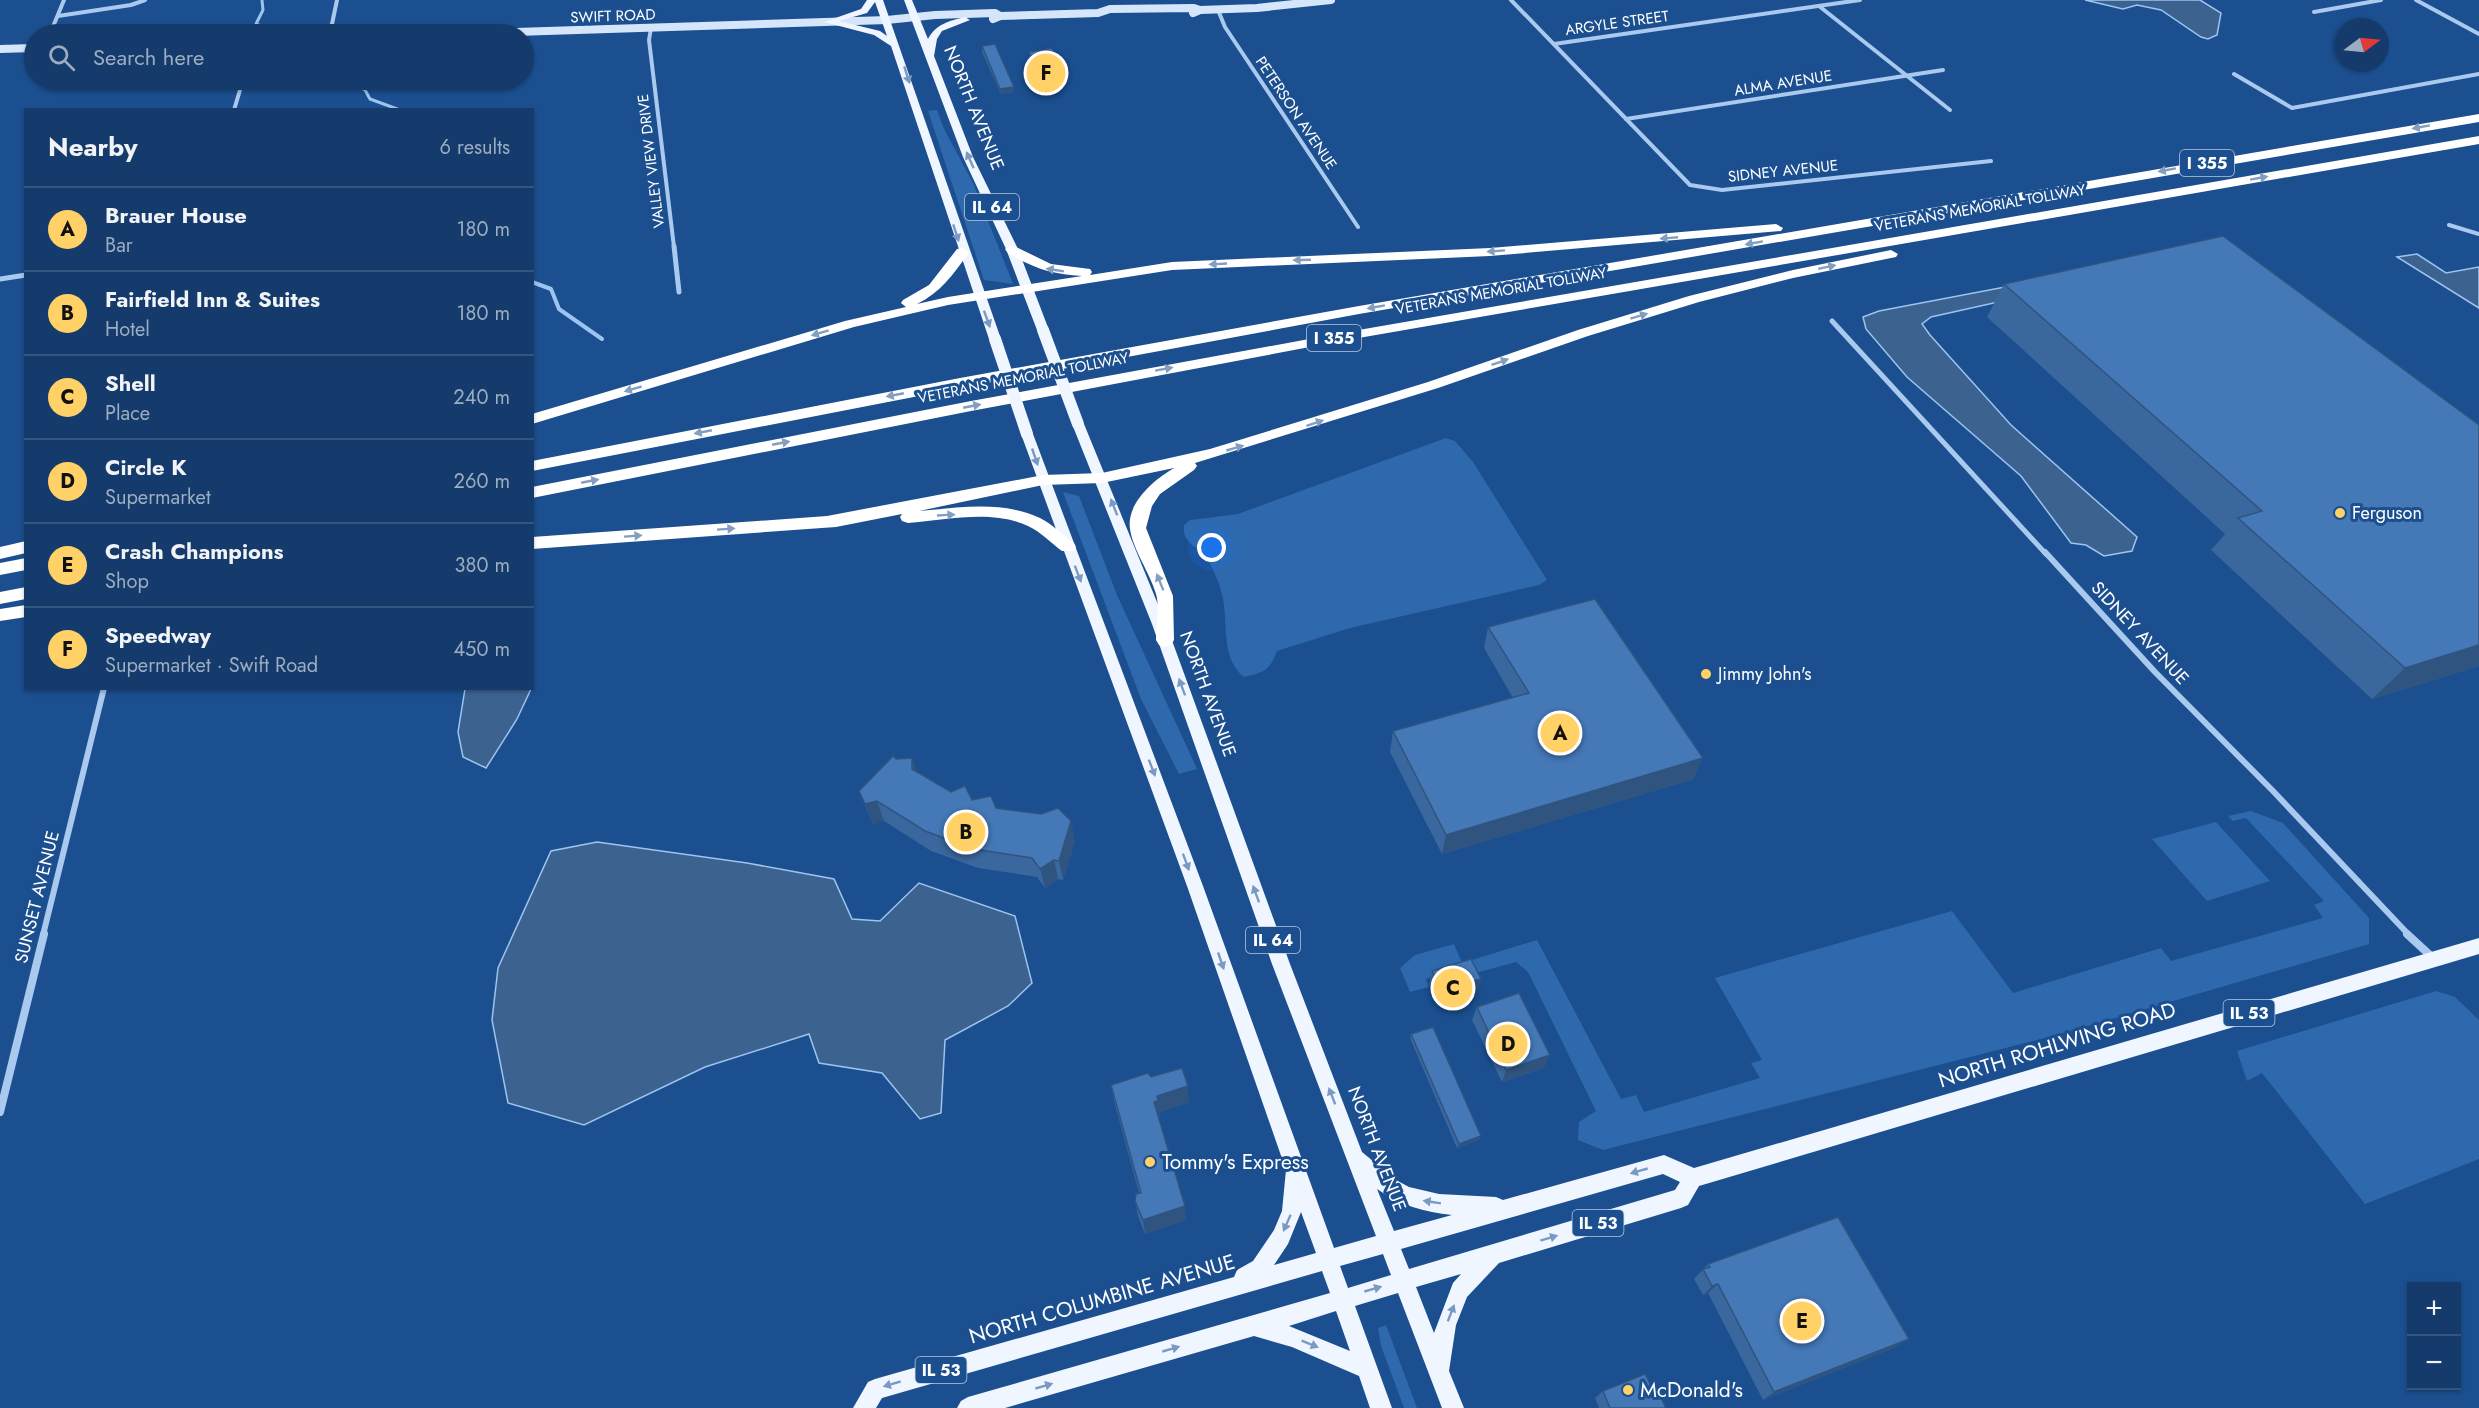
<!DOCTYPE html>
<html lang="en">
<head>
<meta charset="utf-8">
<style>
	body { margin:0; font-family:Jost,sans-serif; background:#1d4271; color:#f1f3f6 }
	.controls { position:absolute; right:18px; bottom:18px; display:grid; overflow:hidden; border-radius:0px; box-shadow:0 2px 4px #0004 }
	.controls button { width:54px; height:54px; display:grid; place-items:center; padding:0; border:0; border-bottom:2px solid #33557e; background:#143b6b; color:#f1f3f6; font:30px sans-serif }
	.compass { position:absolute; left:2335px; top:18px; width:54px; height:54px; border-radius:50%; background:#143b6b; box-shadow:0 2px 4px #0004; rotate:74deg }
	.you { position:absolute; left:1212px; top:548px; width:21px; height:21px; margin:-15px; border:4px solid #fff; border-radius:50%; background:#1a73e8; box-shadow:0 0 0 9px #1a73e833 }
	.badge { display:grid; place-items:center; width:39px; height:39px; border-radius:50%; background:#ffd166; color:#111; font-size:20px; font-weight:700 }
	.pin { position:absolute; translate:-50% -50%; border:3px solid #fff; box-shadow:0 2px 6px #0006 }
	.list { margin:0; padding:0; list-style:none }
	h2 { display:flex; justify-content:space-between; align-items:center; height:78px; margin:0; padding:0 24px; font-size:26px }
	h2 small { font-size:20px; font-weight:400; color:#9dadc1 }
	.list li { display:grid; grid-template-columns:39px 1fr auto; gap:18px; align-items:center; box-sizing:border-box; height:84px; padding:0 24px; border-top:2px solid #33557e }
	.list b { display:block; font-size:22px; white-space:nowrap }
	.list p { margin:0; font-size:20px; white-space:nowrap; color:#9dadc1 }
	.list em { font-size:20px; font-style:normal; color:#9dadc1 }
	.icon { flex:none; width:33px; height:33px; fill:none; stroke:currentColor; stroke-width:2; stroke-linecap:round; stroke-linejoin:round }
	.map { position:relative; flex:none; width:2479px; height:1408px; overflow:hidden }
	.search { position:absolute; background:#143b6b; box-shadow:0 2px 4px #0004; left:24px; top:24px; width:510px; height:66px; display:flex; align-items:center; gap:15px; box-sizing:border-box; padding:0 21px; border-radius:33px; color:#9dadc1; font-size:22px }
	.panel { position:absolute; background:#143b6b; box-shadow:0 2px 4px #0004; left:24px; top:108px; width:510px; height:582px; border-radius:0px }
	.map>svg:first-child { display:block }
</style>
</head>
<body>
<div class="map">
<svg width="2479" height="1408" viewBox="0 0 2479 1408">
	<rect width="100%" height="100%" fill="#1b4f8f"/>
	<g fill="#2e69ad">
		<polygon points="937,110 944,129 973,183 1013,284 984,280 928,111"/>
		<path d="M1446,438L1455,441L1473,462L1547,580L1539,585L1350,628L1277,651C1269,672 1264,672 1244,677C1221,659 1228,625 1223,599C1221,587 1214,571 1208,560C1201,546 1181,545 1184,525L1190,520L1238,514Z"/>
		<polygon points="1063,492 1079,496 1117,595 1197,769 1179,774 1141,699"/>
		<polygon points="2251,811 2283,823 2369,918 2369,944 2053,1036 1603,1150 1578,1140 1579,1122 1596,1111 1528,972 1516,962 1472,974 1466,967 1426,979 1429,987 1410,992 1400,968 1415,955 1454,944 1462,963 1537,940 1621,1099 1636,1095 1644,1112 1760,1078 1751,1063 1762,1060 1715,978 1952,911 2013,993 2161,948 2171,961 2323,918 2314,905 2324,901 2246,818 2233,821 2228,816"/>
		<polygon points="2216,822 2270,881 2207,901 2152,839"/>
		<polygon points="2436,991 2455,997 2479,1020 2479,1159 2365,1204 2262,1073 2247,1081 2237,1051"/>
		<polygon points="1386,1325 1417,1408 1404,1408 1381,1346 1378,1328"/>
	</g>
	<g fill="#3c6290" stroke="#9cc4f0" stroke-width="1.5">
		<polygon points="2085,0 2200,0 2221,13 2217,35 2208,39 2201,37 2161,10 2137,5 2123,9"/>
		<polygon points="2188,252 2196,258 1931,317 1922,324 1930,335 2011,425 2137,537 2132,551 2104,556 2086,545 2071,543 2021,476 1907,377 1866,329 1863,317 1879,311"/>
		<polygon points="2417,254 2446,273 2479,267 2479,308 2397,257"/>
		<polygon points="465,689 531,689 517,719 486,768 463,757 458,732"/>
		<polygon points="597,842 747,863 834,879 852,919 880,921 919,883 1015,916 1032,983 1008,1006 945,1040 941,1113 920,1119 882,1073 819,1063 809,1034 705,1067 584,1125 508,1103 492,1020 498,968 551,851"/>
	</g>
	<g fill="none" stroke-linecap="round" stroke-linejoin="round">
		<g stroke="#9cc4f0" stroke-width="3">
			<polyline points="262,0 263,10 256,24 277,32"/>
			<polyline points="347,80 365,90 370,99 400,110"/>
		</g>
		<polyline stroke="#9cc4f0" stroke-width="4" points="532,282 551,289 559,309 602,339"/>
		<g stroke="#a9c9ee" stroke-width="4">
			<polyline points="1511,0 1690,185 1722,190 1991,161"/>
			<polyline points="2416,0 2479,34"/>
			<polyline points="1819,6 1950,110"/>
			<polyline points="1218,10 1225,27 1358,227"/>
			<polyline points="2314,12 2381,0"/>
			<polyline points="58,16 131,5 145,0"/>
			<polyline points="651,28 649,40 674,247"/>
			<polyline points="50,34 64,0"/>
			<polyline points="324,34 332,24 337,0"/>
			<polyline points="1554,44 1860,0"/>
			<polyline points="2234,74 2292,108 2479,74"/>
			<polyline points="234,110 243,80"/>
			<polyline points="1626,119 1943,70"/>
			<polyline points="2449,225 2479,234"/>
		</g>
		<g stroke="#a9c9ee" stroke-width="5">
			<polyline points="674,246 679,292"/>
			<polyline points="0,279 26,275"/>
			<polyline points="1832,321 2046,554"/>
		</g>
		<g stroke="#a9c9ee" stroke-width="6">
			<polyline points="2045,552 2155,672 2273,791 2409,935"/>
			<polyline points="43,935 104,688"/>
		</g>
		<g stroke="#a9c9ee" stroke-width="8">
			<polyline points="2407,934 2432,957"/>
			<polyline points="0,1112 44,934"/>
		</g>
		<g stroke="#d6e6fa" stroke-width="8">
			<polyline points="1193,13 1200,10 1257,8 1331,0"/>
			<polyline points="993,19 1000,16 1098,13 1110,9 1194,8 1200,10"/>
			<polyline points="456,34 887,20 935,15 995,13 1000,16"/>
			<polyline points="0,49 34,48"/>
		</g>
		<g fill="#f0f6ff" fill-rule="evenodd">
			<path d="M867,0H883L1001,339L999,342L995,343L989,339L891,46L874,35L824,22L861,9ZM875,2L887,36L880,31L839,21L867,13Z"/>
			<path d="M904,0H912L928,39C936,24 949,21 965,17L970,20L942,31L937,39L934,56L973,157L1018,249L1049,330L1047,333H1039L1037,330L1006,249L963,157Z"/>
			<path d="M1078,420L1084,424L1166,624L1290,964L1362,1152L1396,1180L1409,1187L1439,1194L1496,1197L1503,1200L1664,1155L1694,1168L2479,938V954L1699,1186L1688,1205L1681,1208L1499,1263L1467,1297L1456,1325L1449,1371L1464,1408H1442L1398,1293L1355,1306L1392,1408H1370L1359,1376L1292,1347L1254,1336L1005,1408H957L961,1401L968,1397L1330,1293L1322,1271L882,1398L876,1408H853L868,1382L875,1379L1234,1277L1237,1270L1253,1261L1274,1230L1282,1211L1286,1170L1187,886L1021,434L1023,431L1027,430L1033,434L1203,886L1334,1248L1376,1236L1272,964L1152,624L1072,424ZM1663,1174L1680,1182L1675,1190L1409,1269L1401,1249ZM1377,1189C1399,1205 1425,1212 1452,1215L1394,1231ZM1301,1212L1316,1253L1274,1265L1288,1244ZM1383,1254L1391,1275L1348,1288L1340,1266ZM1461,1274L1453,1283L1434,1333L1416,1287ZM1336,1311L1350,1351L1289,1326Z"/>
		</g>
		<g fill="#fff" fill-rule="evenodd">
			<polygon points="2479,114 2479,122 1359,314 960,388 532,471 532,461 960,378 1359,306"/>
			<polygon points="2479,136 2479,144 1347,340 971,411 532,498 532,487 971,401 1347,332"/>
			<path d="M1776,224L1783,228L1781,231L1490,256L1172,270L948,305L854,327L532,424V414L845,321L906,307L901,303L903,300L929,285L957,249L962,248L969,252C954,274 941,292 917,304L948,297L1082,276C1054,275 1031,268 1007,252L1005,249L1012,245L1051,264L1090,269L1092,272L1090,275L1172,262L1490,248Z"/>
			<path d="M1891,250L1898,254L1896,257L1793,278L1699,302L1588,336L1438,388L1195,463L1197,466L1194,470L1160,494L1152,506L1146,528L1173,596L1174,640L1171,645L1165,647L1159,645L1156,640C1156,626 1160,607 1156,594C1150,573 1133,550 1130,529C1126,503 1155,479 1174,468L1102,483L1043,485L919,511C959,508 1001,500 1040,518C1052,524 1063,535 1074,543L1076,547L1074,551H1062C1051,543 1041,532 1028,526C992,509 946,520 908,523L902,521L900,517L902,514L836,527L532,549V537L827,516L1043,475L1102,473L1210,449L1428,382L1578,330L1689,296L1793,270Z"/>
			<polygon points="26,541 26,553 0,559 0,547"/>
			<polygon points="26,558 26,570 0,575 0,563"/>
			<polygon points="26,587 26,599 0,604 0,592"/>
			<polygon points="26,605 26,617 0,621 0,609"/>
		</g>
		<g stroke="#f0f6ff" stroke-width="12">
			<polyline points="1043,330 1078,424"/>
			<polyline points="995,339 1027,434"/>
		</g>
	</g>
	<g fill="#3a679d">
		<polygon points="982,46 1014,87 1014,92 1001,94 982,52"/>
		<polygon points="1029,52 1061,67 1063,83 1040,87 1031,68"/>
		<polygon points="2004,284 2479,425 2479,666 2372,699 2211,550 2225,534 1987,317"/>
		<polygon points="1488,627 1694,779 1442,854 1390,752 1393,731 1513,698 1484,648"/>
		<polygon points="912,758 916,771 951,792 972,800 996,808 1075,841 1063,880 1058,879 1045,888 1037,877 978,868 931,851 884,821 873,824 859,791 896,759"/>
		<polygon points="1432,971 1477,992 1437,1003 1429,984"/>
		<polygon points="1477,1007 1544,1068 1502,1082 1472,1020"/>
		<polygon points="1411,1034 1481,1136 1479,1140 1457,1148 1410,1038"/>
		<polygon points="1151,1077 1189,1102 1159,1112 1160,1117 1158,1117 1186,1220 1145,1234 1138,1216 1135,1201 1139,1193 1114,1101 1111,1085"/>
		<polygon points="1708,1264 1896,1347 1763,1400 1708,1293 1703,1295 1694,1279"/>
		<polygon points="1603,1391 1658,1399 1666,1408 1599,1408 1595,1398"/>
	</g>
	<g fill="#305480">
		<polygon points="1061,67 1063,83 1040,87 1038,71"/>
		<polygon points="1014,87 1014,92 1001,94 1000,89"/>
		<polygon points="2479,645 2479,666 2372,699 2405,668"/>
		<polygon points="912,758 919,778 912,769"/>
		<polygon points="1703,758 1694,779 1442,854 1446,835"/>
		<polygon points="877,801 884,821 873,824 865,804"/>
		<polygon points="1071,821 1075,841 1063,880 1059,861"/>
		<polygon points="1054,860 1058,879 1045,888 1040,869"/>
		<polygon points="1481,979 1477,992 1437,1003 1441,990"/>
		<polygon points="1550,1055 1544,1068 1502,1082 1506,1070"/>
		<polygon points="1188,1086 1189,1102 1159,1112 1157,1096"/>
		<polygon points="1158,1101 1160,1117 1156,1118 1154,1102"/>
		<polygon points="1481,1136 1479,1140 1457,1148 1459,1144"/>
		<polygon points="1185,1206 1186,1220 1145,1234 1143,1220"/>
		<polygon points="1718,1284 1708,1293 1703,1295 1712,1286"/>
		<polygon points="1909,1339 1896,1347 1763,1400 1774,1392"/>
	</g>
	<g fill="#4478b7" stroke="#305480" stroke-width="1.5">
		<polygon points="995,44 1014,87 1000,89 982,46"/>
		<polygon points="1052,48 1061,67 1038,71 1029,52"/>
		<polygon points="2223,236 2479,425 2479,645 2405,668 2238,518 2262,511 2004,284"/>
		<polygon points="1595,599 1703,758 1446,835 1393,731 1529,693 1488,627"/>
		<polygon points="893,756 896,759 912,758 912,769 951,792 965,786 972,800 991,796 996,808 1041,814 1058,808 1071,821 1059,861 1054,860 1040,869 1032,858 973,849 925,831 877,801 865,804 859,791"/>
		<polygon points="1471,959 1481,979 1441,990 1432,971"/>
		<polygon points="1519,993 1550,1055 1506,1070 1477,1007"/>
		<polygon points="1433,1027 1481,1136 1459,1144 1411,1034"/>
		<polygon points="1182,1068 1188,1086 1157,1096 1158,1101 1154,1102 1185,1206 1143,1220 1135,1201 1136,1194 1141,1193 1111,1085 1148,1073 1151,1077"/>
		<polygon points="1838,1217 1909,1339 1774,1392 1718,1284 1712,1286 1703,1269 1710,1267 1708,1264"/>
		<polygon points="1645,1374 1658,1399 1661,1398 1666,1408 1610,1408 1603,1391"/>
	</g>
	<defs><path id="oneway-solid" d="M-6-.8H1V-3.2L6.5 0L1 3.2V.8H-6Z" transform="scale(1.5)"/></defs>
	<g fill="#7b9ac1">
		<use href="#oneway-solid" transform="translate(907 75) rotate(72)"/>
		<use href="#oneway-solid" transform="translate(970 160) rotate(-114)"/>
		<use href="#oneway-solid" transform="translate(956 233) rotate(72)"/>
		<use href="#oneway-solid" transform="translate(987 319) rotate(70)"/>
		<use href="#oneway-solid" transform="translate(1035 457) rotate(71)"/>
		<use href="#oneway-solid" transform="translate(1114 507) rotate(-111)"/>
		<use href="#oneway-solid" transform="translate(1078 574) rotate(69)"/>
		<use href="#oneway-solid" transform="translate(1182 687) rotate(-110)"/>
		<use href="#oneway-solid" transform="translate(1152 768) rotate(69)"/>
		<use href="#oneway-solid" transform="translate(1186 862) rotate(70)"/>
		<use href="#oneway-solid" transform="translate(1256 894) rotate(-110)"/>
		<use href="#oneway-solid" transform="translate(1221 961) rotate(71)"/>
		<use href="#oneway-solid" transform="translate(1332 1096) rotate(-111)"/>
		<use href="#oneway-solid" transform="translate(1639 1171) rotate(164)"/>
		<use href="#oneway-solid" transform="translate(1432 1202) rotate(-171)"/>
		<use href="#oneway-solid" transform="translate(1287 1223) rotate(114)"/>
		<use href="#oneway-solid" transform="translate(1549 1238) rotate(-17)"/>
		<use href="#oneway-solid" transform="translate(1373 1289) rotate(-16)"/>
		<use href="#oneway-solid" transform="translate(1451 1313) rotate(-69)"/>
		<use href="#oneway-solid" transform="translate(1310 1344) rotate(22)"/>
		<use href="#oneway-solid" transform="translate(1171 1349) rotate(-16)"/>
		<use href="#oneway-solid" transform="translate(892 1384) rotate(164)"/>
		<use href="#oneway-solid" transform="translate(1044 1386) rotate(-16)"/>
	</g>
	<g fill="#829ec1">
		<use href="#oneway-solid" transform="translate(2421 127) rotate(170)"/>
		<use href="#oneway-solid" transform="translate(2167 170) rotate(170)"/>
		<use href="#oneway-solid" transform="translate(2259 178) rotate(-10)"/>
		<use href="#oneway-solid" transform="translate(1669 238) rotate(175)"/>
		<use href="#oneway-solid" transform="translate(1754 243) rotate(170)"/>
		<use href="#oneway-solid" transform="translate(1496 251) rotate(176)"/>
		<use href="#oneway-solid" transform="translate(1302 260) rotate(178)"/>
		<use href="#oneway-solid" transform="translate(1218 264) rotate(177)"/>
		<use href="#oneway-solid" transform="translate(1827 267) rotate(-12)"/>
		<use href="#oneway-solid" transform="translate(1055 270) rotate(-171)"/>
		<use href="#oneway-solid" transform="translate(1376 307) rotate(170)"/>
		<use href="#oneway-solid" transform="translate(1639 316) rotate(-17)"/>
		<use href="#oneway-solid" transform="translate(820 333) rotate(163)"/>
		<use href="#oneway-solid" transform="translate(1500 362) rotate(-19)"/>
		<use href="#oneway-solid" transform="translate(1164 369) rotate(-10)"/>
		<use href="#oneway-solid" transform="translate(633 389) rotate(164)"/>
		<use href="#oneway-solid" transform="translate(895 395) rotate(169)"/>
		<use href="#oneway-solid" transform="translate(972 406) rotate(-11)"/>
		<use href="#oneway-solid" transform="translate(1315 423) rotate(-18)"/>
		<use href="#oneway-solid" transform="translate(703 432) rotate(169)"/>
		<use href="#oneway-solid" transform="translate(781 443) rotate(-11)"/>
		<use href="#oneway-solid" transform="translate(1235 448) rotate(-16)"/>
		<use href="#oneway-solid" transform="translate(590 481) rotate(-11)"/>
		<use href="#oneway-solid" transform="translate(946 515) rotate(-3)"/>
		<use href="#oneway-solid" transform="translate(726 529) rotate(-4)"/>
		<use href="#oneway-solid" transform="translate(633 536) rotate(-4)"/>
		<use href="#oneway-solid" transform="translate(1160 582) rotate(-112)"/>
	</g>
	<g fill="#ffd166" stroke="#1b4f8f" stroke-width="2">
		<circle cx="2340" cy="513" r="6"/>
		<circle cx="1706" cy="674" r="6"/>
		<circle cx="1150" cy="1162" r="6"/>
		<circle cx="1628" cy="1390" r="6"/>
	</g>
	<g text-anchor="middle" stroke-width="6" stroke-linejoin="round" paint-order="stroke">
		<g font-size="15" fill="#fff" stroke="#1b4f8f">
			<text transform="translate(613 16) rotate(-2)" y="5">SWIFT ROAD</text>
			<text transform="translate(1617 23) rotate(-8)" y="5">ARGYLE STREET</text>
			<text transform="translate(1783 83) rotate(-9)" y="5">ALMA AVENUE</text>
			<text transform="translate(1296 113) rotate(56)" y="5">PETERSON AVENUE</text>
			<text transform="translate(651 161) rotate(-97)" y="5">VALLEY VIEW DRIVE</text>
			<text transform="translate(1783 171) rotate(-6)" y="5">SIDNEY AVENUE</text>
			<text transform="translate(1980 208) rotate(-10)" y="5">VETERANS MEMORIAL TOLLWAY</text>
			<text transform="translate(1501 291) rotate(-10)" y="5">VETERANS MEMORIAL TOLLWAY</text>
			<text transform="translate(1023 378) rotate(-11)" y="5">VETERANS MEMORIAL TOLLWAY</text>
		</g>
		<g fill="#1b4f8f" stroke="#bbcadd" stroke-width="1.5">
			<rect x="2180" y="150" width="54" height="26" rx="4.5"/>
			<rect x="965" y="194" width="54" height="26" rx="4.5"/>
			<rect x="1307" y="325" width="54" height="26" rx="4.5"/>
			<rect x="1246" y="927" width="54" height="26" rx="4.5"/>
			<rect x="2223.5" y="1000" width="51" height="26" rx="4.5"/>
			<rect x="1572.5" y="1210" width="51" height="26" rx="4.5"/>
			<rect x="915.5" y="1357" width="51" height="26" rx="4.5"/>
		</g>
		<g font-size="16" font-weight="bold" fill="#fff">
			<text x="2207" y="169">I 355</text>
			<text x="992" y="213">IL 64</text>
			<text x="1334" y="344">I 355</text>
			<text x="1273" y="946">IL 64</text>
			<text x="2249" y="1019">IL 53</text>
			<text x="1598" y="1229">IL 53</text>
			<text x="941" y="1376">IL 53</text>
		</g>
		<g font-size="18" fill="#fff" stroke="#1b4f8f">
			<text transform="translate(974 108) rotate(68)" y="6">NORTH AVENUE</text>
			<text transform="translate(2140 633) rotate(47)" y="6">SIDNEY AVENUE</text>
			<text transform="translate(1208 694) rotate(70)" y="6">NORTH AVENUE</text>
			<text transform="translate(37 897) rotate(-76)" y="6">SUNSET AVENUE</text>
			<text transform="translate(1377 1149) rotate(69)" y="6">NORTH AVENUE</text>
		</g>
		<g font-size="18" fill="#fff" stroke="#1b4f8f" text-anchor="start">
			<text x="2352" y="519">Ferguson</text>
			<text x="1718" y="680">Jimmy John's</text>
		</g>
		<g font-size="21" fill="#fff" stroke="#1b4f8f">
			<text transform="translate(2057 1045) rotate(-17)" y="7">NORTH ROHLWING ROAD</text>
			<text transform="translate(1102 1299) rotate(-16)" y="7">NORTH COLUMBINE AVENUE</text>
		</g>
		<g font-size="21" fill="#fff" stroke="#1b4f8f" text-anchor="start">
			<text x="1162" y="1169">Tommy's Express</text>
			<text x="1640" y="1397">McDonald's</text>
		</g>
	</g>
</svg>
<div class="controls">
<button>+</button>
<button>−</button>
</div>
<svg class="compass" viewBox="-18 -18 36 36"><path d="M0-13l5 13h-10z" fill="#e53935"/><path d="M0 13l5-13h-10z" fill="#9dadc1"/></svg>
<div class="you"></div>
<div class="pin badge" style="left:1560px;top:733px">A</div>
<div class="pin badge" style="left:966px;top:832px">B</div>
<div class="pin badge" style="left:1453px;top:988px">C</div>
<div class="pin badge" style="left:1508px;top:1044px">D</div>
<div class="pin badge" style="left:1802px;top:1321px">E</div>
<div class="pin badge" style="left:1046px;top:73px">F</div>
<div class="search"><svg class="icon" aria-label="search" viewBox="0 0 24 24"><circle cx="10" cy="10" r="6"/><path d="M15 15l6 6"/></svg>Search here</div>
<section class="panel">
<h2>Nearby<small>6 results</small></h2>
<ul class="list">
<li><span class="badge">A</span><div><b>Brauer House</b><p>Bar</p></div><em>180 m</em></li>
<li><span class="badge">B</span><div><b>Fairfield Inn &amp; Suites</b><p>Hotel</p></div><em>180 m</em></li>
<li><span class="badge">C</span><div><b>Shell</b><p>Place</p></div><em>240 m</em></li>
<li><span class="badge">D</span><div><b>Circle K</b><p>Supermarket</p></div><em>260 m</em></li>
<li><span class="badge">E</span><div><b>Crash Champions</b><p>Shop</p></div><em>380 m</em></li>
<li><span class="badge">F</span><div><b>Speedway</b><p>Supermarket · Swift Road</p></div><em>450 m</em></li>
</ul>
</section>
</div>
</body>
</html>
